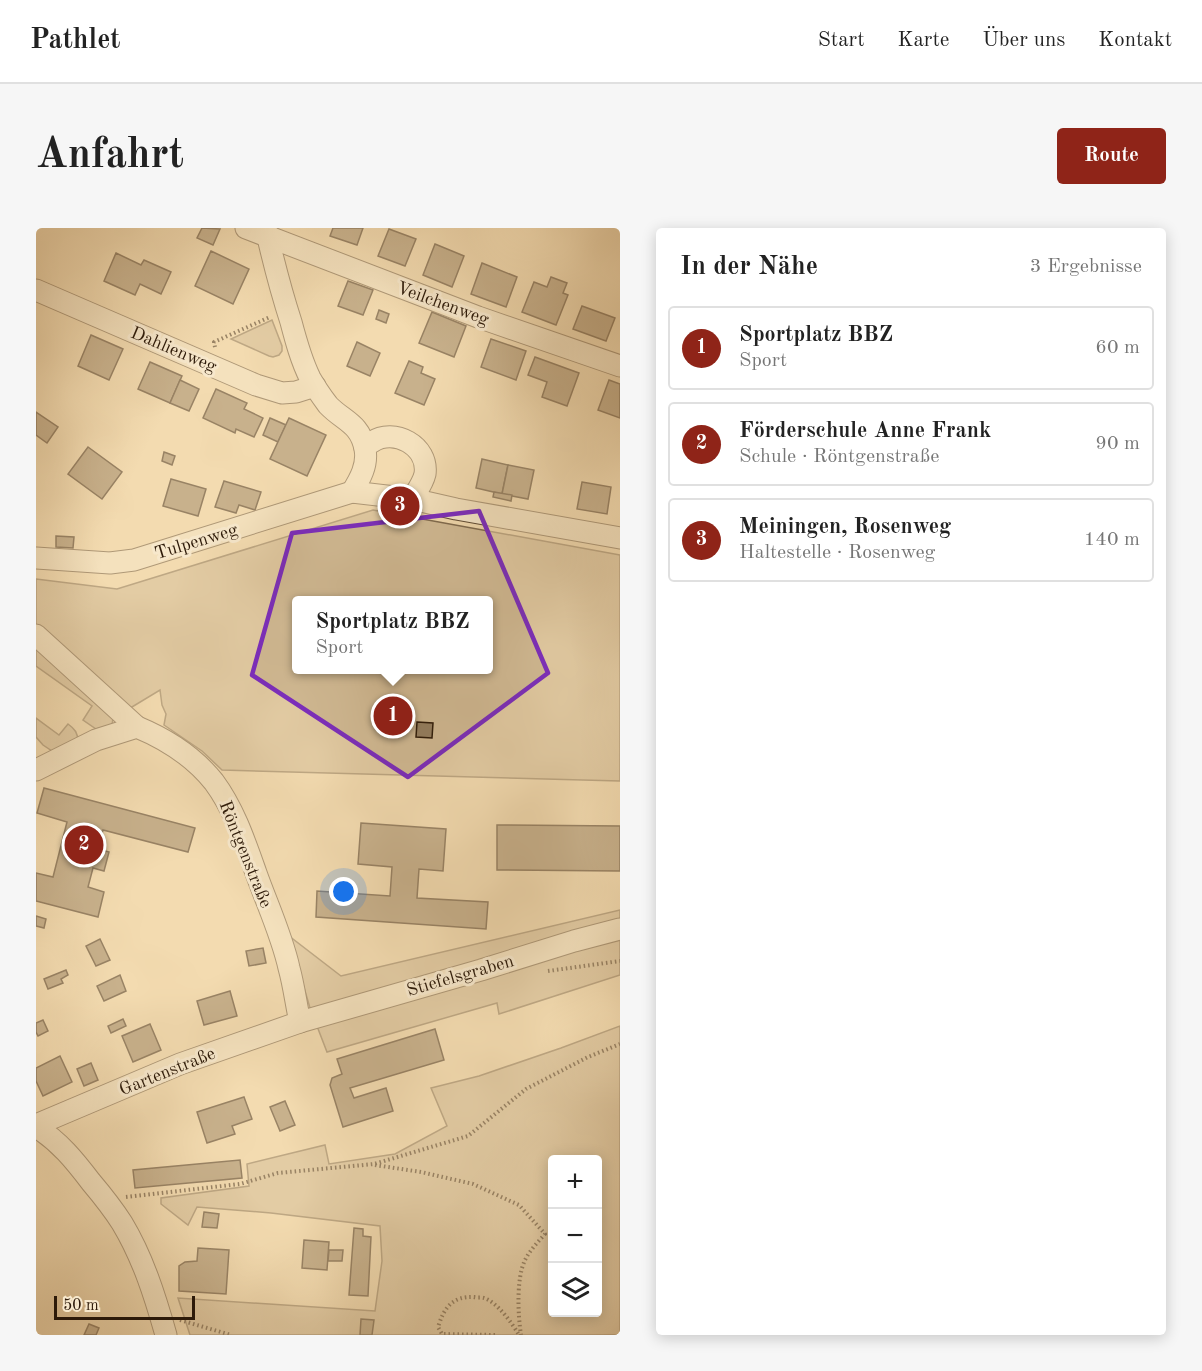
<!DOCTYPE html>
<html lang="de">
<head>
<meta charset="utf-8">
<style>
	body { margin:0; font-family:"Old Standard TT",serif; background:#f6f6f6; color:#222 }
	.controls { position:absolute; right:18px; bottom:18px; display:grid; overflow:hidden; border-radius:6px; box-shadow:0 3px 15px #0003 }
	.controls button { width:54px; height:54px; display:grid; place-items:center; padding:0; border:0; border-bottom:2px solid #e0e0e0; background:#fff; color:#222; font:30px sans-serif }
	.scale { position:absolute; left:18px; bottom:15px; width:141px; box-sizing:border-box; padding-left:6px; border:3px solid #2d1a09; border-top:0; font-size:16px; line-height:21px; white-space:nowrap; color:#2d1a09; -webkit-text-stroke:4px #f7e8cc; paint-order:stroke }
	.you { position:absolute; left:308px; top:664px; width:21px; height:21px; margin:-15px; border:4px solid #fff; border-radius:50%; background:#1a73e8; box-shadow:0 0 0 9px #1a73e833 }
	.badge { display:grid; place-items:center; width:39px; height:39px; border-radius:50%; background:#8f2418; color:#fff; font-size:20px; font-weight:700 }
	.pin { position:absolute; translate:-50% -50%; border:3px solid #fff; box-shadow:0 2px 6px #0006 }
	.popup { position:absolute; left:256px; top:368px; width:201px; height:78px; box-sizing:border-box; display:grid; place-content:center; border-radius:6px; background:#fff; filter:drop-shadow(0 2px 4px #0005); font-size:20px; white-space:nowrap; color:#767676 }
	.popup b { font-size:22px; color:#222 }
	.popup::after { content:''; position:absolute; left:50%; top:100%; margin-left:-12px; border:12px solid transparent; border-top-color:#fff }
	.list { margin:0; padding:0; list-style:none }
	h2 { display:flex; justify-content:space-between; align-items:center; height:78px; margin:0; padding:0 24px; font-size:26px }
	h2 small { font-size:20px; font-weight:400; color:#767676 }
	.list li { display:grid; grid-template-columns:39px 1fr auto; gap:18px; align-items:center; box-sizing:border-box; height:84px; margin:0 12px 12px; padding:0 12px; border:2px solid #e0e0e0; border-radius:6px }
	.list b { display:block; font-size:22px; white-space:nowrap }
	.list p { margin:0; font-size:20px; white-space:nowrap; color:#767676 }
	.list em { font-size:20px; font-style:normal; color:#767676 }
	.icon { flex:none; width:33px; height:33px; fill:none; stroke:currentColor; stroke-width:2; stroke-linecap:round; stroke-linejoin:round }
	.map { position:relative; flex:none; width:584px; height:1107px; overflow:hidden; border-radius:6px }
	header { display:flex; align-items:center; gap:36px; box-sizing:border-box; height:84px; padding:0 30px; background:#fff; border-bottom:2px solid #e0e0e0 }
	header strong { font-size:28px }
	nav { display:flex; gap:33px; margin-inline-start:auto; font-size:21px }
	.intro { display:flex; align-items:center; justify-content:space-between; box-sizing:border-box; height:144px; padding:0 36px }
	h1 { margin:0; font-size:42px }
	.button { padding:15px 27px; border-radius:6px; background:#8f2418; color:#fff; font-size:21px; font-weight:700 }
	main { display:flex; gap:36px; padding:0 36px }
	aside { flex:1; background:#fff; border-radius:6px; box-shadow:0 3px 15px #0003 }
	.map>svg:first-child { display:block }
</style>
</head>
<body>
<header>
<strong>Pathlet</strong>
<nav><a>Start</a><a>Karte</a><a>Über uns</a><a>Kontakt</a></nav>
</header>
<div class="intro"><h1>Anfahrt</h1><a class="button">Route</a></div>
<main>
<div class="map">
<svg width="584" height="1107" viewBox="0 0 584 1107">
	<rect width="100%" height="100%" fill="#f3dbb0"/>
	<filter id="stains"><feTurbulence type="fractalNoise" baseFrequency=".00333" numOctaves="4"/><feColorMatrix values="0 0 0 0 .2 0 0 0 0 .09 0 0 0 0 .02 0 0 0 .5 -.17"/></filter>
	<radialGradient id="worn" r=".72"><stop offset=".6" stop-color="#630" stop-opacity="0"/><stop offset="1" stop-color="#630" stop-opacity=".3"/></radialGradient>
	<g fill="#d1ba94" stroke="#7f6a4e" stroke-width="1.5" fill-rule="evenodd">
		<polygon points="236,92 246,118 246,123 243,127 237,129 233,128 195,111"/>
		<path d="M337,282L584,327V553L186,542L166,523L128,497L130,486L126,477L124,462L91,482L0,399V351L81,361ZM261,372H453V442H261Z"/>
		<polygon points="0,413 77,490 76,497 60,501 47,492 56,478 0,438"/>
		<path d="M0,490L23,507L32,496C39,501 42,505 42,514L16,523L7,517L0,509Z"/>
		<polygon points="584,682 584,747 463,786 461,775 291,824 274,780 253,708 305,748"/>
		<path d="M584,798V1107H154L142,1070L339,1083L346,1033L344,998L235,985L161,979L152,997L125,976V970L213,958L211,936L289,917L293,936L359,926L411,898L395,860L443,848L525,820ZM516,932H562V1084H516Z"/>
	</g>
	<g fill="#947e60" stroke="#2d1a09" stroke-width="1.5">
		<polygon points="166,0 184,1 177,17 161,10"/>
		<polygon points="297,0 327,0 321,17 294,8"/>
		<polygon points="353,1 380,11 369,38 342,28"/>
		<polygon points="399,16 428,28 416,59 387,47"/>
		<polygon points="175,23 213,41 197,76 159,58"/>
		<polygon points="80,25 105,37 108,32 135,44 125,66 104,56 99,67 68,53"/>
		<polygon points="446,35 481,49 470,79 435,66"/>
		<polygon points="515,49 531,55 527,65 532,67 520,97 486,84 498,54 511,59"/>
		<polygon points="312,53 337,62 327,87 302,78"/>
		<polygon points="546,78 579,90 570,113 537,101"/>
		<polygon points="343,82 353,86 350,95 340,91"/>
		<polygon points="396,84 430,98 418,129 383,115"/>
		<polygon points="55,107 87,121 73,152 42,138"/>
		<polygon points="455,111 490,123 480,152 445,139"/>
		<polygon points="321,114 344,125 334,148 311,138"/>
		<polygon points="499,129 543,145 531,178 506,169 511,154 492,147"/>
		<polygon points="373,133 387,139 385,145 399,151 388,177 359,165"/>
		<polygon points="114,134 146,148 134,175 102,161"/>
		<polygon points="144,152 163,161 153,183 134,175"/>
		<polygon points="573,152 584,156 584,190 562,182"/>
		<polygon points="180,161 211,175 208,181 227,190 218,209 200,201 199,205 167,190"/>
		<polygon points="0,184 22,199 11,215 0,207"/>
		<polygon points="234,190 250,197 242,214 227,207"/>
		<polygon points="253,190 290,207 271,248 234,231"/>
		<polygon points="52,219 86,244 66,271 32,246"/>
		<polygon points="128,224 139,228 136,237 126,233"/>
		<polygon points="446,231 472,237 466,266 440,260"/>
		<polygon points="472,237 498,242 492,271 466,266"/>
		<polygon points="135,251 170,261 162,288 127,278"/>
		<polygon points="188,253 225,264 219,282 203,277 200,285 179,279"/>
		<polygon points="546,254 575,259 571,286 541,281"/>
		<polygon points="458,264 476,267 475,273 457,269"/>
		<polygon points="20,308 38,309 37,320 20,319"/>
		<polygon points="381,494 397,495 396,510 380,509"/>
		<polygon points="8,560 159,600 152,624 67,602 62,621 73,624 68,643 57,640 52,659 68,664 62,689 0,673 0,645 17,649 31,594 1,585"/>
		<polygon points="325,595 410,601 407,643 383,641 381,670 452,674 450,701 280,689 281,663 354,668 356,639 322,636"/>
		<polygon points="461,597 584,598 584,643 461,642"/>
		<polygon points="0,688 10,691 8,700 0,698"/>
		<polygon points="64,711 74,732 60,738 50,718"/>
		<polygon points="227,720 230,735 213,738 210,723"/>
		<polygon points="30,742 32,747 25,751 27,755 12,761 8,751"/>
		<polygon points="84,747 90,763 68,773 61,758"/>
		<polygon points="194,763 201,788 168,797 161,773"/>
		<polygon points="87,791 90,798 75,805 72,798"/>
		<polygon points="7,792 12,803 2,808 0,804 0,795"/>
		<polygon points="114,796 125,822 97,834 86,808"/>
		<polygon points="399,801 408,832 314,860 318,870 350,860 357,883 307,899 294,857 296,850 306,846 301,831"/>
		<polygon points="24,828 36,854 7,868 0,853 0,840"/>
		<polygon points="55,835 62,852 48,858 41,841"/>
		<polygon points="208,869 216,891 196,898 199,906 171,915 161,884"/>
		<polygon points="249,873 259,897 244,903 234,879"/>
		<polygon points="204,932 206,950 99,960 97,942"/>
		<polygon points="168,984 183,986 181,1000 166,999"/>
		<polygon points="318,1000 327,1001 327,1008 335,1009 332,1068 313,1067"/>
		<polygon points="268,1012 293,1014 291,1042 266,1040"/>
		<polygon points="162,1020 193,1022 190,1066 143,1063 143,1038 149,1034 161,1033"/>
		<polygon points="293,1022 307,1022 306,1033 292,1033"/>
		<polygon points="325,1091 338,1092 336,1107 324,1107"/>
		<polygon points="53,1096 63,1100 60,1107 48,1107"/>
	</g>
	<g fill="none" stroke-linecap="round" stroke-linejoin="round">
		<g stroke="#5e4a33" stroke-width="23">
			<g id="minor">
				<polyline points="210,0 442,89 584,138"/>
				<path d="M230,1C237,32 245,63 255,94C260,113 265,132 274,150C279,159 286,169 292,177C307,193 324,195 329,221C332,237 324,251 316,264"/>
				<polyline points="0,62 220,157 246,165 260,164 279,158"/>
				<path d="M329,220C331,218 333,215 336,214C358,199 393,218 389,246C387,255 381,263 376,271"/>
				<polyline points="0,330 74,335 98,332 316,264 376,271 420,281 584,310"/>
				<polyline points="0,407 101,499"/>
				<path d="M0,542L60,512L101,499C130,511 158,529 178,554C198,581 209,614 220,645C231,676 246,708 253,740C258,758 260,776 264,794"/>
				<polyline points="0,897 144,836 264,794 445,742 538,713 584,701"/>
				<path d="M0,899C23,913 39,933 55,954C66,967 77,981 86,995C107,1030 119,1068 130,1107"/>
			</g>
		</g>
		<g stroke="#2d1a09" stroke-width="4" stroke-dasharray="1.5 3" stroke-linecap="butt">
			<polyline points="179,119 178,114 234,89"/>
			<polyline points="512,743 584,733"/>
			<path d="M339,937L385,944L437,956L483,977L509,1006C502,1014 494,1022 489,1032C480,1051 482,1087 485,1107"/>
			<polyline points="90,969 204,956 242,945 338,936 432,908 490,861 552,829 584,816"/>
			<polyline points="144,1092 195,1107"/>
			<path d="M459,1107L406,1106L402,1099C408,1080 416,1068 438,1069C441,1070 445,1069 448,1070C461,1074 476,1095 483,1107"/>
		</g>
		<use href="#minor" stroke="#f7e8cc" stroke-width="21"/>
	</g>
	<path d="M0 0H584V1107H0ZM443,283L512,445L372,549L216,447L256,305Z" fill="#f3dbb0" fill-opacity=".55" fill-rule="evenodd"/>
	<path fill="none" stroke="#7b2cbf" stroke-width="4.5" stroke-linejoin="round" d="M443,283L512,445L372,549L216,447L256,305Z"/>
	<g text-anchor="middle" stroke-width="6" stroke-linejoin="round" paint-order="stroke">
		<g font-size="18" fill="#2d1a09" stroke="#f7e8cc">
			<text transform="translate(407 75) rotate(20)" y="6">Veilchenweg</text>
			<text transform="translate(138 121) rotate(23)" y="6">Dahlienweg</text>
			<text transform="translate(160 313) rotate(-17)" y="6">Tulpenweg</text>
			<text transform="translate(210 626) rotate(68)" y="6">Röntgenstraße</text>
			<text transform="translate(424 747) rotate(-16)" y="6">Stiefelsgraben</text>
			<text transform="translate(131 843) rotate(-22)" y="6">Gartenstraße</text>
		</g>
	</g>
	<rect width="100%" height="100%" filter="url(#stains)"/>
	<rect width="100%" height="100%" fill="url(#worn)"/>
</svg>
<div class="controls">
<button>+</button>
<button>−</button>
<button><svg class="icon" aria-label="layers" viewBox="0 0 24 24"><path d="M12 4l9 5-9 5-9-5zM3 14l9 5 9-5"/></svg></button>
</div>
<div class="scale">50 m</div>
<div class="you"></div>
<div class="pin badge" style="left:357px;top:488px">1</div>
<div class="popup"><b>Sportplatz BBZ</b>Sport</div>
<div class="pin badge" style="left:48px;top:617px">2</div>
<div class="pin badge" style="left:364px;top:278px">3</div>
</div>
<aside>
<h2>In der Nähe<small>3 Ergebnisse</small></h2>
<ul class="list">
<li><span class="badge">1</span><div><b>Sportplatz BBZ</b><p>Sport</p></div><em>60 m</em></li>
<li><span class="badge">2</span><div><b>Förderschule Anne Frank</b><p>Schule · Röntgenstraße</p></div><em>90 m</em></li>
<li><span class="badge">3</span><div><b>Meiningen, Rosenweg</b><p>Haltestelle · Rosenweg</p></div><em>140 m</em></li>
</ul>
</aside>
</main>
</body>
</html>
